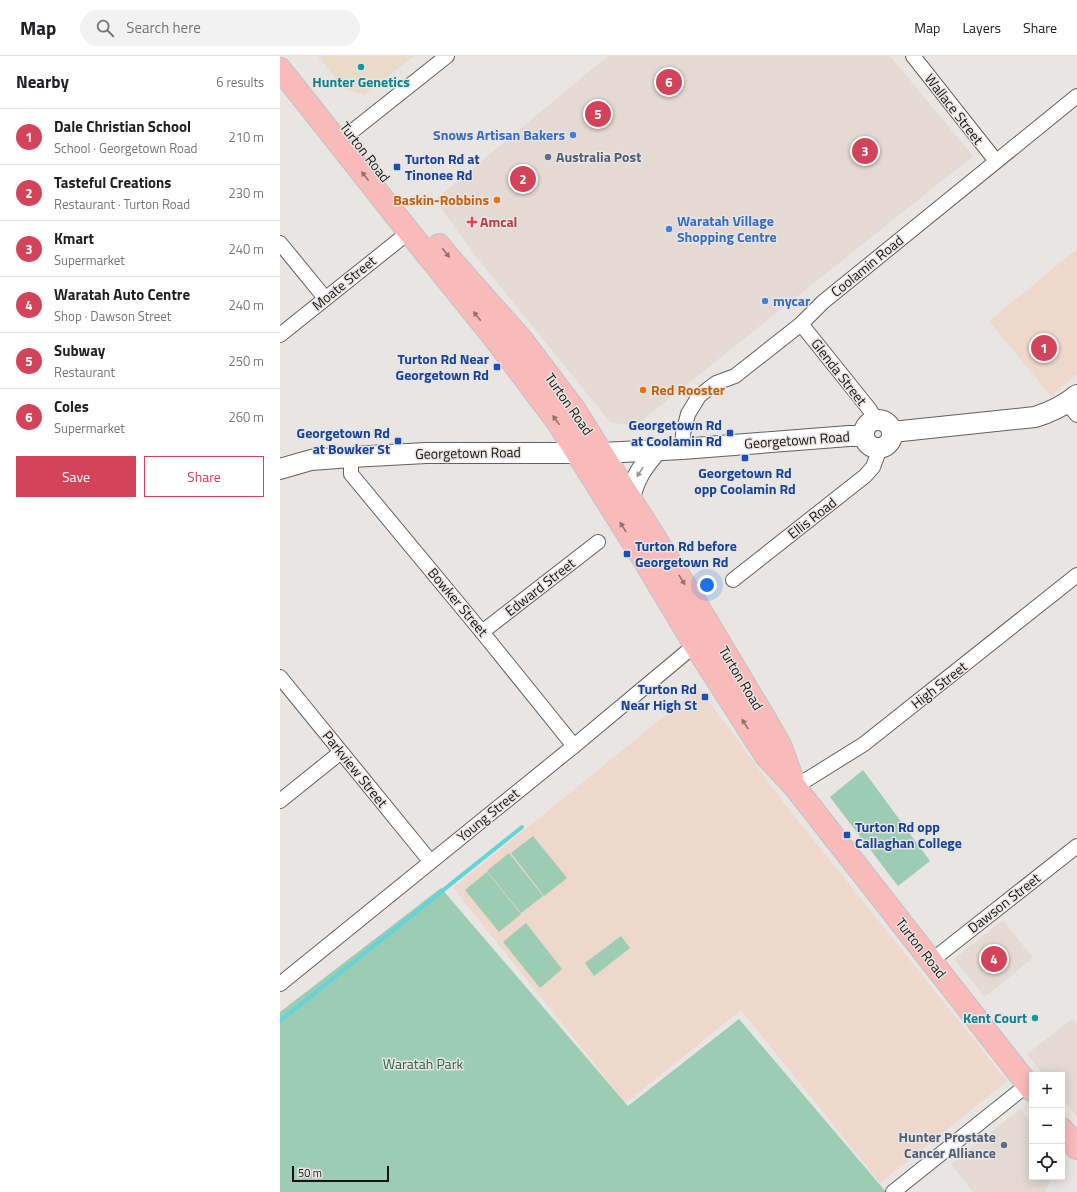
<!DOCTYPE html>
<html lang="en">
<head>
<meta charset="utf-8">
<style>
	body { margin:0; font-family:"Titillium Web",sans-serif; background:#f2f2f2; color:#202124 }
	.controls { position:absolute; right:12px; bottom:12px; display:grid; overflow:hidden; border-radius:0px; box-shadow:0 2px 10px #0003 }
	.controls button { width:36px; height:36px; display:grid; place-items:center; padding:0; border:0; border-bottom:1px solid #e0e0e0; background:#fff; color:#202124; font:20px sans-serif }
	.scale { position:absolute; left:12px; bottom:10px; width:97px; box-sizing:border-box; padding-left:4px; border:2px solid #171515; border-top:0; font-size:11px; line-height:14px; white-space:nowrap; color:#171515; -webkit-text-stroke:3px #e9e5e3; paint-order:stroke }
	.you { position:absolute; left:427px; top:529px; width:14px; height:14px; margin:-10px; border:3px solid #fff; border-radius:50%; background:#1a73e8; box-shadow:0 0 0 6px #1a73e833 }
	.badge { display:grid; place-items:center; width:26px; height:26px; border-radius:50%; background:#d3435a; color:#fff; font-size:13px; font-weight:700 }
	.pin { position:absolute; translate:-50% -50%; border:2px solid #fff; box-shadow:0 1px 4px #0006 }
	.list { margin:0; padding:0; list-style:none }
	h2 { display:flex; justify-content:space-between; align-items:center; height:52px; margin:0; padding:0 16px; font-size:17px }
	h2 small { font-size:13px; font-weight:400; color:#757577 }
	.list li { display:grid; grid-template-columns:26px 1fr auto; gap:12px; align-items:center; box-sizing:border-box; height:56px; padding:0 16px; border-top:1px solid #e0e0e0 }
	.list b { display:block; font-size:15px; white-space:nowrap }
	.list p { margin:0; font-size:13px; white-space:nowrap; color:#757577 }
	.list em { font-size:13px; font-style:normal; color:#757577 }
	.actions { display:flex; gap:8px; padding:12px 16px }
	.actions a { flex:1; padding:9px 0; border:1px solid #d3435a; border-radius:0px; text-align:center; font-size:14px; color:#d3435a }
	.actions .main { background:#d3435a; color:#fff }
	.icon { flex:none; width:22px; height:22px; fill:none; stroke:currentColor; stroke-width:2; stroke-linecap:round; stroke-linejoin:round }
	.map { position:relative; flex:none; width:797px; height:1136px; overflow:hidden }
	header { display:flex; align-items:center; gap:24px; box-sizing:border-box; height:56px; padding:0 20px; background:#fff; border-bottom:1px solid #e0e0e0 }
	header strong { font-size:19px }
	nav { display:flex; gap:22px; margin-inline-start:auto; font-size:14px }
	.search { width:280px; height:36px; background:#f2f2f2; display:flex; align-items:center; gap:10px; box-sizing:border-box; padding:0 14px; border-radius:22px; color:#757577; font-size:15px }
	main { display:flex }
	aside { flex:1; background:#fff }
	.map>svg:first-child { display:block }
</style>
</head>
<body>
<header>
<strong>Map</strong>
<div class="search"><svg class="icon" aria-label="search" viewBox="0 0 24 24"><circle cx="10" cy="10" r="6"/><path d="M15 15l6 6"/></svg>Search here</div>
<nav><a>Map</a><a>Layers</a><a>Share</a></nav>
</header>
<main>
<aside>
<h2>Nearby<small>6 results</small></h2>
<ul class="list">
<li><span class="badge">1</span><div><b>Dale Christian School</b><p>School · Georgetown Road</p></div><em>210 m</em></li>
<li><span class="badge">2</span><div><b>Tasteful Creations</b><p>Restaurant · Turton Road</p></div><em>230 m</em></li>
<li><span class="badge">3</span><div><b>Kmart</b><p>Supermarket</p></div><em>240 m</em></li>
<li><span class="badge">4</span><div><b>Waratah Auto Centre</b><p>Shop · Dawson Street</p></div><em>240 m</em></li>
<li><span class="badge">5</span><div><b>Subway</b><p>Restaurant</p></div><em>250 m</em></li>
<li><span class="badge">6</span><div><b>Coles</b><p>Supermarket</p></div><em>260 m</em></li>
</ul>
<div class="actions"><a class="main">Save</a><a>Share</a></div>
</aside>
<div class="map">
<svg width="797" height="1136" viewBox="0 0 797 1136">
	<rect width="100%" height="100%" fill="#e9e5e3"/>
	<g fill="#e4d9d3">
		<polygon points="328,0 610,0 693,100 356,369 331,367 198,203 155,144"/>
		<polygon points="723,864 753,902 705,941 674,903"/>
		<polygon points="792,963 797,969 797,1061 782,1042 782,1019 764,1019 747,998"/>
		<polygon points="740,1053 752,1069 752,1121 772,1121 765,1136 693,1136 671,1108"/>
	</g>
	<g fill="#eed7cb">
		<polygon points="797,193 797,318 771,340 709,265"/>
		<polygon points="419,632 503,746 727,1025 600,1127 461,954 346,1047 173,832"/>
	</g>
	<polygon fill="#eadac8" points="38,0 134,0 84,39 64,33"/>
	<g fill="#9cccb3">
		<polygon points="583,714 650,805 618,830 550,741"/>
		<polygon points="253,780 287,822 264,840 231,797"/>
		<polygon points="229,797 263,840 241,857 207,815"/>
		<polygon points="207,816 241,858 219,876 185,834"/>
		<polygon points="161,832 348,1050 459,963 606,1136 0,1136 0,956"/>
		<polygon points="246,867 282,913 260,932 223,886"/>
		<polygon points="341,880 350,892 314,920 305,907"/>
	</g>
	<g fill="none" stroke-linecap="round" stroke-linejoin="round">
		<polyline stroke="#65d4d8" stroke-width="4" points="0,965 242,771"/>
		<g stroke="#63605e" stroke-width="16">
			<g id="street">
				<polyline points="633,0 716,105"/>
				<polyline points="70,77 167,0"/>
				<polyline points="0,187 45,242"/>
				<polyline points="521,268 590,354 596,364"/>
				<polyline points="0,279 129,176"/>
				<polyline points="787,347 797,359"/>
				<polyline points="402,393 403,378 408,358 419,340 436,327 455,320 521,268 543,246 797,40"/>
				<polyline points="71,401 71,418 202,576 294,690"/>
				<polyline points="453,524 585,420 593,411 600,392"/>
				<polyline points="202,576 318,486"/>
				<polyline points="0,621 150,805"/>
				<polyline points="515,731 584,688 797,519"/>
				<polyline points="0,745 61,696"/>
				<polyline points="651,905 797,790"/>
				<polyline points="0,928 294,690 415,589"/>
				<polyline points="613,1136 747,1029"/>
			</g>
		</g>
		<g stroke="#63605e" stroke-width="22">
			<g id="secondary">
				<circle cx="598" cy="378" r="14"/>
				<path d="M612,376L755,361C771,356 784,350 797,339"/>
				<polyline points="0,413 31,404 71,401 146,397 322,397 402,393 569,380 584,380"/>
				<path d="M350,442C355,421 363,410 377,394"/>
			</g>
		</g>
		<g stroke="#c3c2c2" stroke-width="24">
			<g id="primary">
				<polyline points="0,13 129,176 216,284 277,365 364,504 415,589 486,700 515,731 752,1034"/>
				<polyline points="159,189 172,205 242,284 294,353 417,549 482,658 501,691 512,722"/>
				<polyline points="782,1073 797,1092"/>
			</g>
		</g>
		<use href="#street" stroke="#fff" stroke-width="14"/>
		<use href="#secondary" stroke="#fff" stroke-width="20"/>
		<use href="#primary" stroke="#f8bbba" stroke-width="22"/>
	</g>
	<defs><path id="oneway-solid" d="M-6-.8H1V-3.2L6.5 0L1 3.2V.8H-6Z"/></defs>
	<g fill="#937070">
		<use href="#oneway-solid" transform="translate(85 120) rotate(-128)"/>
		<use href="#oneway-solid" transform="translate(166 197) rotate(52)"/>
		<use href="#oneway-solid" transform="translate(197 260) rotate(-129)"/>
		<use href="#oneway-solid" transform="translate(276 364) rotate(-125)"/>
		<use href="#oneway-solid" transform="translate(343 471) rotate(-122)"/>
		<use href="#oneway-solid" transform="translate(402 524) rotate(58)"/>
		<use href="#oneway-solid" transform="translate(465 668) rotate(-123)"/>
	</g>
	<use fill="#979696" href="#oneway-solid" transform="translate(360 416) rotate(123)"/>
	<g fill="#0f9aa8" stroke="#e9e5e3" stroke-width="1.5">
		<circle cx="81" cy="11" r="4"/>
		<circle cx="755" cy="962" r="4"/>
	</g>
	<g fill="#3f7fe0" stroke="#e9e5e3" stroke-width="1.5">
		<circle cx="293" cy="79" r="4"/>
		<circle cx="389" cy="173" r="4"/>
		<circle cx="485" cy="245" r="4"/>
	</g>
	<g fill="#5c6f8a" stroke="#e9e5e3" stroke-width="1.5">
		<circle cx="268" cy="101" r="4"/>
		<circle cx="724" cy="1089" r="4"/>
	</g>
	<g fill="#1a4fb4" stroke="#e9e5e3" stroke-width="1.5">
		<rect x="113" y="107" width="8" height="8" rx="2"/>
		<rect x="213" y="307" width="8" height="8" rx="2"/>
		<rect x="446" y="373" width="8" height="8" rx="2"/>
		<rect x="114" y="381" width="8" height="8" rx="2"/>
		<rect x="461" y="398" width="8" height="8" rx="2"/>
		<rect x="343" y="494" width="8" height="8" rx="2"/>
		<rect x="421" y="637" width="8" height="8" rx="2"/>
		<rect x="563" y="775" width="8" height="8" rx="2"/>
	</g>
	<g fill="#e8710a" stroke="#e9e5e3" stroke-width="1.5">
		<circle cx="217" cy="144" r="4"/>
		<circle cx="363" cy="334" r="4"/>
	</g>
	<path fill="#e0444e" stroke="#e9e5e3" stroke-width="1.5" d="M190 160h4v4h4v4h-4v4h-4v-4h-4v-4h4z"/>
	<g text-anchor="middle" stroke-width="3" stroke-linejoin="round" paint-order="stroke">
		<g font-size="14" font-weight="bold" fill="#0d838f" stroke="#e9e5e3">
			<text x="81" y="31">Hunter Genetics</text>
			<text x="747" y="967" text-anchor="end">Kent Court</text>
		</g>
		<g font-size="14" fill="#171515" stroke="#e9e5e3">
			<text transform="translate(674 53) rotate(52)" y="5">Wallace Street</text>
			<text transform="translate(85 96) rotate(52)" y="5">Turton Road</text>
			<text transform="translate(587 210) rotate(-39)" y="5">Coolamin Road</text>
			<text transform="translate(64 227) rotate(-39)" y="5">Moate Street</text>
			<text transform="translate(559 316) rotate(52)" y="5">Glenda Street</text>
			<text transform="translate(289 348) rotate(55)" y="5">Turton Road</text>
			<text transform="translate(517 384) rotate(-4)" y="5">Georgetown Road</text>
			<text transform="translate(188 397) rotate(-1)" y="5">Georgetown Road</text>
			<text transform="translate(532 462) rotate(-38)" y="5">Ellis Road</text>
			<text transform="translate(260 531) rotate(-38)" y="5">Edward Street</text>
			<text transform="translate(178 546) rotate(50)" y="5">Bowker Street</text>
			<text transform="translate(461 622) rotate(59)" y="5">Turton Road</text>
			<text transform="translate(659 629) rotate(-38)" y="5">High Street</text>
			<text transform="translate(75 713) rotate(51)" y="5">Parkview Street</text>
			<text transform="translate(208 759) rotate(-39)" y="5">Young Street</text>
			<text transform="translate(724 847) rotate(-38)" y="5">Dawson Street</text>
			<text transform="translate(641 892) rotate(52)" y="5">Turton Road</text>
		</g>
		<g font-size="14" font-weight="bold" fill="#366cbe" stroke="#e9e5e3" text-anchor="start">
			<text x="285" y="84" text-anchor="end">Snows Artisan Bakers</text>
			<text x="397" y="170">Waratah Village<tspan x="397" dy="16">Shopping Centre</tspan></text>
			<text x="493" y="250">mycar</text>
		</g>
		<g font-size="14" font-weight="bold" fill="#4e5e75" stroke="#e9e5e3" text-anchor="start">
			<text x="276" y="106">Australia Post</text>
			<text x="716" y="1086" text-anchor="end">Hunter Prostate<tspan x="716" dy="16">Cancer Alliance</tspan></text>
		</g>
		<g font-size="14" font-weight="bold" fill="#164399" stroke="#e9e5e3" text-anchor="end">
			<text x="125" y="108" text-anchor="start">Turton Rd at<tspan x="125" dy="16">Tinonee Rd</tspan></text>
			<text x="209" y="308">Turton Rd Near<tspan x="209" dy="16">Georgetown Rd</tspan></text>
			<text x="442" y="374">Georgetown Rd<tspan x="442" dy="16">at Coolamin Rd</tspan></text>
			<text x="110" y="382">Georgetown Rd<tspan x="110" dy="16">at Bowker St</tspan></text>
			<text x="465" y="422" text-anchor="middle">Georgetown Rd<tspan x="465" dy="16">opp Coolamin Rd</tspan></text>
			<text x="355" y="495" text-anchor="start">Turton Rd before<tspan x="355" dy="16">Georgetown Rd</tspan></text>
			<text x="417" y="638">Turton Rd<tspan x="417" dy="16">Near High St</tspan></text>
			<text x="575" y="776" text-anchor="start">Turton Rd opp<tspan x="575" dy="16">Callaghan College</tspan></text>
		</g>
		<g font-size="14" font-weight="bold" fill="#c56008" stroke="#e9e5e3" text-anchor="end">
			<text x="209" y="149">Baskin-Robbins</text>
			<text x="371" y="339" text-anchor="start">Red Rooster</text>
		</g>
		<g font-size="14" font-weight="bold" fill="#be3a42" stroke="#e9e5e3" text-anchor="start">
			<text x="200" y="171">Amcal</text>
		</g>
		<g font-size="14" fill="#246348" stroke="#e9e5e3">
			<text x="143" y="1013">Waratah Park</text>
		</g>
	</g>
</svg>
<div class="controls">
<button>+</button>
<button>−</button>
<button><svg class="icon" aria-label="locate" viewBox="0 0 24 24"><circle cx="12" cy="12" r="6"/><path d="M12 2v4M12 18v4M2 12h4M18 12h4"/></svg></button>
</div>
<div class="scale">50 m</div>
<div class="you"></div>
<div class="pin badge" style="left:764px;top:292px">1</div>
<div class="pin badge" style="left:243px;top:123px">2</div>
<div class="pin badge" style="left:585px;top:95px">3</div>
<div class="pin badge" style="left:714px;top:903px">4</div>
<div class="pin badge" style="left:318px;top:58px">5</div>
<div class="pin badge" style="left:389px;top:26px">6</div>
</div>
</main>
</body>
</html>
